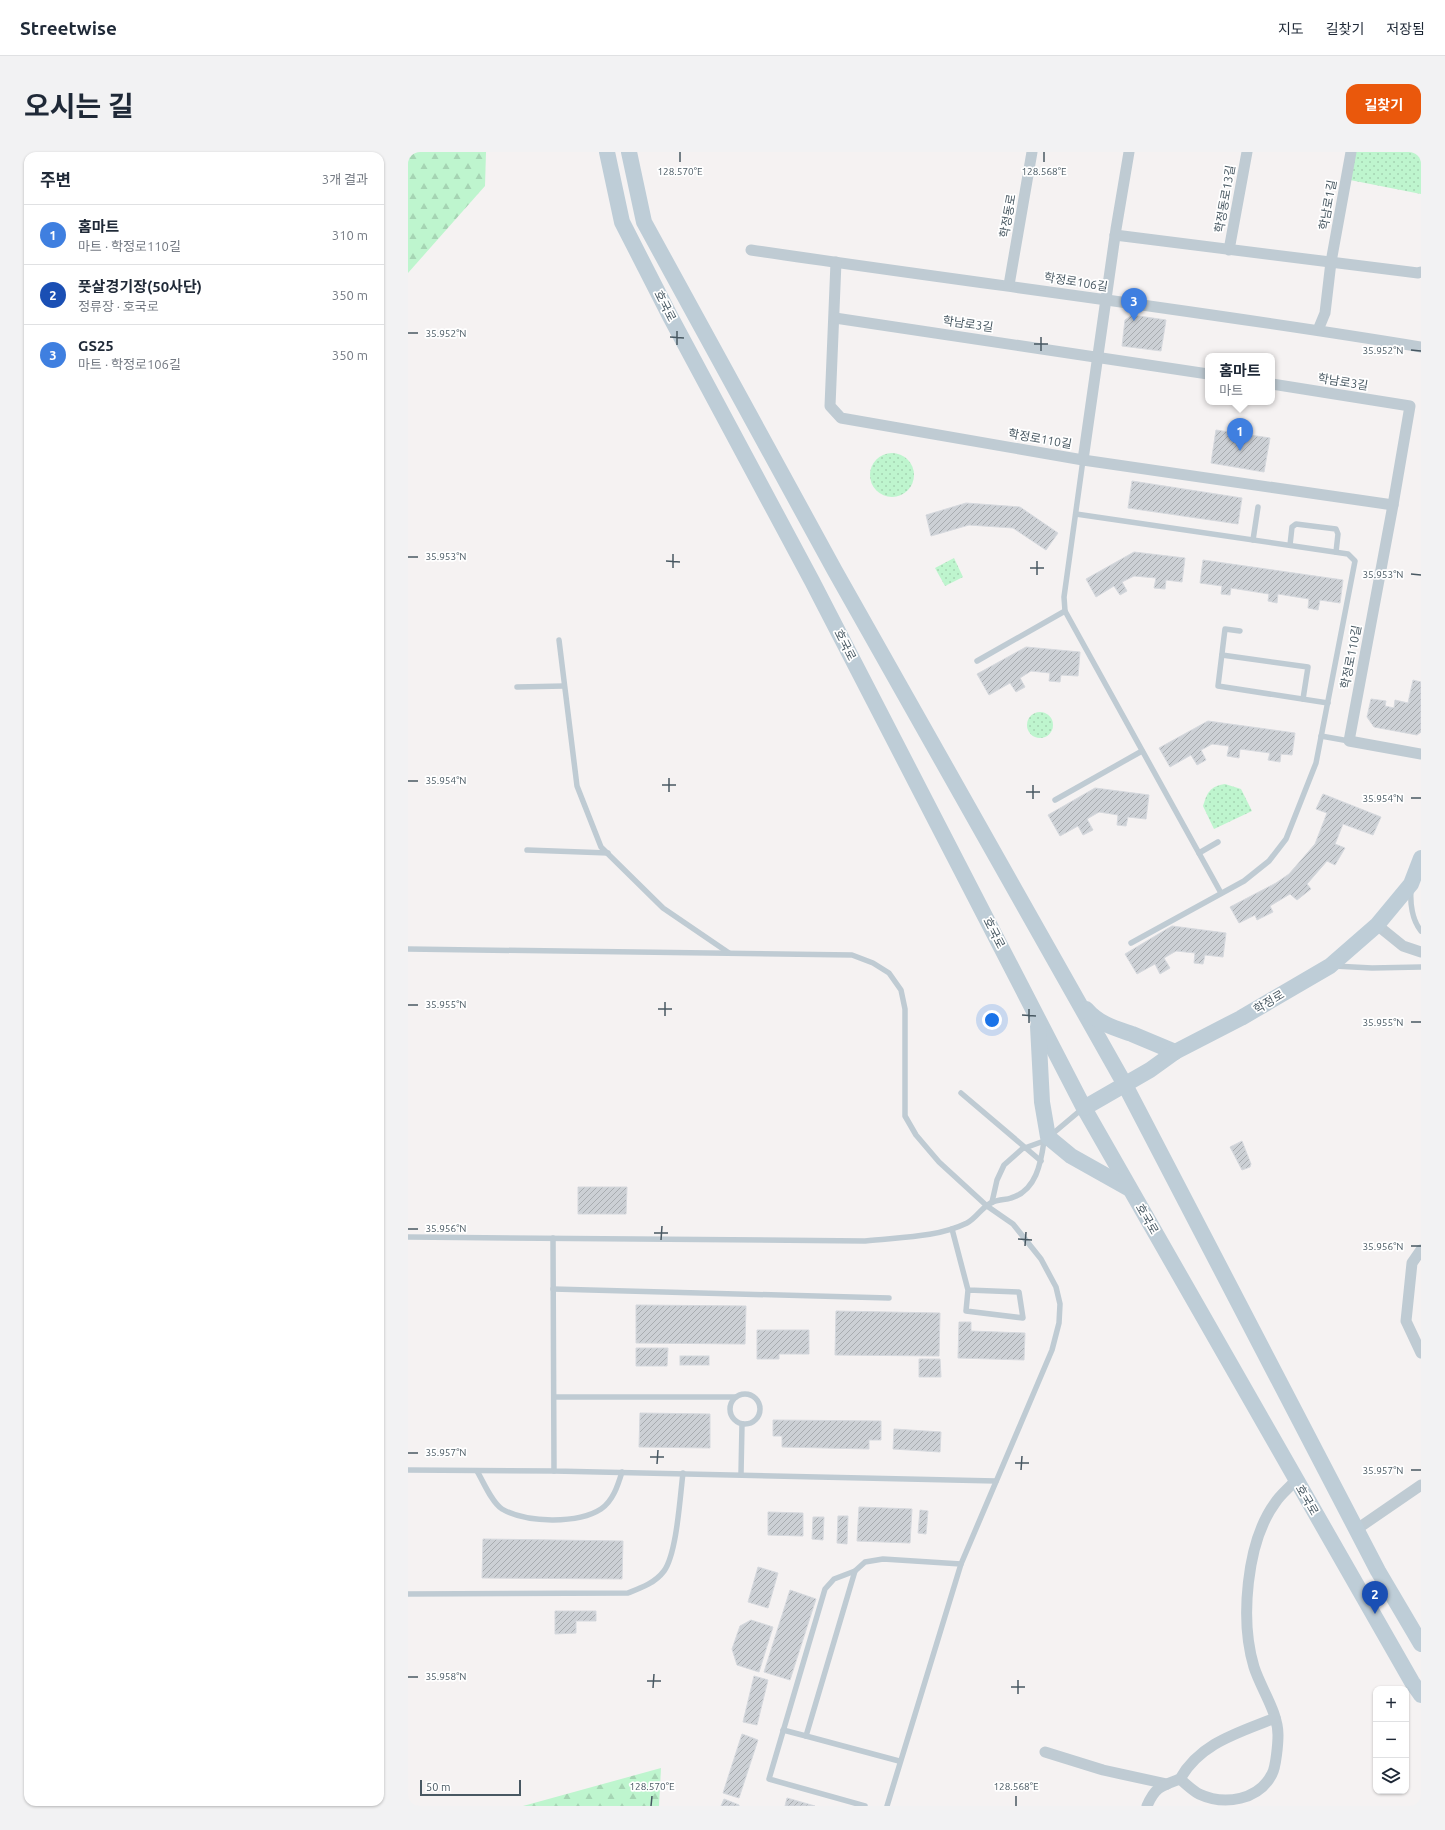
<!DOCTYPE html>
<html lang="ko">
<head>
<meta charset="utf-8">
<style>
	body { margin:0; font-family:Ubuntu,"Noto Sans KR",sans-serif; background:#f2f2f3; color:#1f2937 }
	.controls { position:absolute; right:12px; bottom:12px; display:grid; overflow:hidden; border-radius:8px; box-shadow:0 1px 3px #0004 }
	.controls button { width:36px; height:36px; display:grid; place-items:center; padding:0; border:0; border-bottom:1px solid #e0e1e3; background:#fff; color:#1f2937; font:20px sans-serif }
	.scale { position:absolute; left:12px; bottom:10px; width:101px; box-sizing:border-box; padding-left:4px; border:2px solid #485862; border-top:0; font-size:11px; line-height:14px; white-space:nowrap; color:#485862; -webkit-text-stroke:3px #fff; paint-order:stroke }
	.you { position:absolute; left:584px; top:868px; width:14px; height:14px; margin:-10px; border:3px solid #fff; border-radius:50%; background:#1a73e8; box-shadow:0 0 0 6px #1a73e833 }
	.badge { display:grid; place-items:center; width:26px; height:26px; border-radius:50%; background:#ea580c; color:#fff; font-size:13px; font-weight:700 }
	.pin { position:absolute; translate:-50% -33px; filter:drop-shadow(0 1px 2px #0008) }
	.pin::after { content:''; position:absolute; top:21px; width:14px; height:12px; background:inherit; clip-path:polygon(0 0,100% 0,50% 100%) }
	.popup { position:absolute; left:797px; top:201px; width:70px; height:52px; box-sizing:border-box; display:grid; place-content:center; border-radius:8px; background:#fff; filter:drop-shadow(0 1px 3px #0005); font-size:13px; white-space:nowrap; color:#747a83 }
	.popup b { font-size:15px; color:#1f2937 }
	.popup::after { content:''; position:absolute; left:50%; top:100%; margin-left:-8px; border:8px solid transparent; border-top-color:#fff }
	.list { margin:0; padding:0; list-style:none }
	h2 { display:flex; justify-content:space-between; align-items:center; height:52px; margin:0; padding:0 16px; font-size:17px }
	h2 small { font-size:13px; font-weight:400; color:#747a83 }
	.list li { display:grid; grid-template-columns:26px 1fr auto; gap:12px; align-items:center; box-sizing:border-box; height:60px; padding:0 16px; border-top:1px solid #e0e1e3 }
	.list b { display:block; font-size:15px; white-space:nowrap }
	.list p { margin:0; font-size:13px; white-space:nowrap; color:#747a83 }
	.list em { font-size:13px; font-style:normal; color:#747a83 }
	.icon { flex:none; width:22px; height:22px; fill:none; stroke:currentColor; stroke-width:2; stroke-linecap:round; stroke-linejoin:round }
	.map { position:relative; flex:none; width:1013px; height:1654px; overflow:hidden; border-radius:12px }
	header { display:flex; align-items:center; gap:24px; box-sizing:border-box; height:56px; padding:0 20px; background:#fff; border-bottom:1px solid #e0e1e3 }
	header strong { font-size:19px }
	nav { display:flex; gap:22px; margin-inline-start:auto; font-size:14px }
	.intro { display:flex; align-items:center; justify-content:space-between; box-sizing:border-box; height:96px; padding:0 24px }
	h1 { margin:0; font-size:28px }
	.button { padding:10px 18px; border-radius:12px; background:#ea580c; color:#fff; font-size:14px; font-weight:700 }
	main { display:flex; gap:24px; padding:0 24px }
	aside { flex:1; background:#fff; border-radius:12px; box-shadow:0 1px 3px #0004 }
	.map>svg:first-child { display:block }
</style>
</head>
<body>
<header>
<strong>Streetwise</strong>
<nav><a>지도</a><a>길찾기</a><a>저장됨</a></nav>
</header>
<div class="intro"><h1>오시는 길</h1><a class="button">길찾기</a></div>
<main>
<aside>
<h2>주변<small>3개 결과</small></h2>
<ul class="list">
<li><span class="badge" style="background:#3f7fe0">1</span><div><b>홈마트</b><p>마트 · 학정로110길</p></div><em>310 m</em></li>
<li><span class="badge" style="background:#1a4fb4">2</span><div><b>풋살경기장(50사단)</b><p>정류장 · 호국로</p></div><em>350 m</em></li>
<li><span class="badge" style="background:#3f7fe0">3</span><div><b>GS25</b><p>마트 · 학정로106길</p></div><em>350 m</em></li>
</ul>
</aside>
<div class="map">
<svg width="1013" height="1654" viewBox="0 0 1013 1654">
	<defs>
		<pattern id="forest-firs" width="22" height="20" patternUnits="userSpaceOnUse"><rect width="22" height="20" fill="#bef5ce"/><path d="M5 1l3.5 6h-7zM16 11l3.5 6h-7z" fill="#a5d4b3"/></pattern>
		<pattern id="park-dots" width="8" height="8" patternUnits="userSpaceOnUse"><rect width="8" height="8" fill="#bef5ce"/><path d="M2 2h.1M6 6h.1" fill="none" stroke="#a5d4b3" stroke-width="1.8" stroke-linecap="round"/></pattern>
		<pattern id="building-hatch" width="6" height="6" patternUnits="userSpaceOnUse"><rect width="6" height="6" fill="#ccd0d5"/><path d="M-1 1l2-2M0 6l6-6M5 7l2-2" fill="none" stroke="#a8acb0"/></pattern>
	</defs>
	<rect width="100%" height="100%" fill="#f5f2f2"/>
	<g fill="url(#forest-firs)">
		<polygon points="0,0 78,0 77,34 0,121"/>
		<polygon points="253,1616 251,1654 115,1654"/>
	</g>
	<g fill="url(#park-dots)">
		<polygon points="947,0 1013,0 1013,42 942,28"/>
		<circle cx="484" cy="323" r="22"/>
		<polygon points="546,406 555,425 537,434 527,416"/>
		<circle cx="632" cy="573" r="13"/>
		<path d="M817,632L833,637L844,659L806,677L795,654C799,641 802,634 817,632Z"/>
	</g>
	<g fill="url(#building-hatch)" stroke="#d6d9de">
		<polygon points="724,163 758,168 753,199 714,194 717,168"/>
		<polygon points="808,278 862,286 856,320 803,311"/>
		<polygon points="724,329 834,346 830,372 720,356"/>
		<polygon points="558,351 612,355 650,381 638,398 605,376 561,373 523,384 518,363"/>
		<polygon points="726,400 777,406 774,430 758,428 757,437 746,436 748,426 726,424 714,430 719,439 712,443 706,434 688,445 678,427"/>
		<polygon points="795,408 935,428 932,451 912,448 910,458 900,456 901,447 870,442 869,451 860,449 861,442 823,436 822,443 813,442 814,434 792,431"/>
		<polygon points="618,495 672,500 670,524 653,523 652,530 641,529 642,521 623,519 612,526 617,535 608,540 602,531 581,543 569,522"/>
		<polygon points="1005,528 1013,530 1013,580 1009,583 966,575 959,565 963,547 978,549 977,554 986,556 987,548 1000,551"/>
		<polygon points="800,569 887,581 884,603 873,602 872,610 860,608 862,601 832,597 831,606 819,604 821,594 804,592 793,598 798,608 789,613 783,603 762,615 751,596"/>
		<polygon points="687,636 741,643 738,667 720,665 718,674 709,673 710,663 691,660 679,667 685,678 675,683 670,674 652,684 640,663"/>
		<polygon points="915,642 973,665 965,683 935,672 927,692 937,696 927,713 919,709 899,732 903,737 889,748 882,742 862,754 865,760 849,768 847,763 831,771 822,755 868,731 881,722 907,692 919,661 908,657"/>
		<polygon points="764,774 818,781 815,805 797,803 795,812 786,811 787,801 768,799 756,806 762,816 752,822 747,812 729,822 717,802"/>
		<polygon points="834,989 843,1012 842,1015 834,1018 822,995"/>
		<polygon points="170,1035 219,1035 218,1062 170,1062"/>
		<polygon points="228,1153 338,1154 337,1192 228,1191"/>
		<polygon points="428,1159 532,1161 531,1204 427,1203"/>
		<polygon points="551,1170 563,1170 563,1179 617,1181 616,1208 550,1206"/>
		<polygon points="349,1178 401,1178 401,1202 371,1202 371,1207 349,1207"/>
		<polygon points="228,1196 260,1196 259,1214 228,1214"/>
		<rect x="272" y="1204" width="29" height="9"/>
		<polygon points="511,1207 532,1207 533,1225 511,1225"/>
		<polygon points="232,1261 302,1262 302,1296 231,1295"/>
		<polygon points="365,1268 473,1269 473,1288 461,1288 461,1297 374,1295 374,1284 365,1284"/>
		<polygon points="486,1277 533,1280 532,1300 485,1297"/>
		<polygon points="451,1355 504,1357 502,1391 449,1389"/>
		<polygon points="512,1358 520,1359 518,1382 510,1381"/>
		<polygon points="360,1360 395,1361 395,1384 360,1383"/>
		<polygon points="430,1364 440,1364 439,1392 429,1391"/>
		<polygon points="405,1365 416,1365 415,1388 404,1387"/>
		<polygon points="75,1387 215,1389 214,1427 74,1426"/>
		<polygon points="350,1415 370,1421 360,1456 340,1450"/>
		<polygon points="382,1438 408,1447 382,1528 356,1520"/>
		<polygon points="147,1459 188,1459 188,1469 168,1469 168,1481 147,1482"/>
		<polygon points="343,1468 365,1475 351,1520 329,1513 324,1497 332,1474"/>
		<polygon points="346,1524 360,1528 349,1573 335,1570"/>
		<polygon points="334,1582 350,1588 331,1646 315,1641"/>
		<polygon points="379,1646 407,1654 377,1654"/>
		<polygon points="316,1647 331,1653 331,1654 313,1654"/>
	</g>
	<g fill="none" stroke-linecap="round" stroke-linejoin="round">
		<g stroke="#bfcbd3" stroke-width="5.5">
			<polyline points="675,308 656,445 657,459 813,741"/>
			<polyline points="668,362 940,402 947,409 908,611 878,687 861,709 836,729 723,791"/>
			<polyline points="845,388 850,355"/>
			<polyline points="882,393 884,375 888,372 928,377 930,382 928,400"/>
			<polyline points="832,479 817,477 810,534 920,551"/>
			<polyline points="151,488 169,634 193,695 255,756 321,801"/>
			<polyline points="814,503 900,515 895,547"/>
			<polyline points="569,509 657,459"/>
			<polyline points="109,535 156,534"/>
			<polyline points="913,584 941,589"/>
			<polyline points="647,648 734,599"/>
			<polyline points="119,698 200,701"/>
			<polyline points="791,701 810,690"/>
			<path d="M1003,738C1002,751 1004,768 1013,779"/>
			<polyline points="0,797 444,803 465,811 481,821 493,838 497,857 497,964 508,983 531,1010 579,1054 605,1072 633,1107 648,1135 652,1152 651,1171 644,1198 553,1412 479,1654"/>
			<polyline points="926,814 964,816 1013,815"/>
			<polyline points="553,941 633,1009"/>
			<polyline points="584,1050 589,1028 596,1013 614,997 636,989 674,957"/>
			<polyline points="544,1077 560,1138 558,1159 615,1166 611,1140 560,1138"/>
			<path d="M0,1085L457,1089C491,1085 528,1086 559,1071C569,1066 575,1053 585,1050C591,1047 598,1048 603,1046C628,1039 633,1011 636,989"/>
			<polyline points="145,1086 146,1319 588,1329"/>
			<polyline points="145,1137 481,1146"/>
			<circle cx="337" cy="1257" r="15"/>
			<polyline points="146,1245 328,1245"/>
			<polyline points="0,1318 146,1319"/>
			<path d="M69,1319C75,1329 84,1351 94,1357C118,1371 170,1372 193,1357C205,1349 210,1333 214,1320"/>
			<polyline points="333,1322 334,1272"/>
			<polyline points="447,1419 426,1427 417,1437 361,1627 457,1654"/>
			<path d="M0,1442L220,1441C233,1436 247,1431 256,1419C269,1401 272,1344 275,1321"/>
			<polyline points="375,1578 398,1584"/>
			<polyline points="491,1609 398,1584 447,1419 457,1410 475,1407 553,1412"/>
		</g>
		<g stroke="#bfcbd3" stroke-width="11">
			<polyline points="707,83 1010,121 1013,120"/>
			<path d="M343,98C566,131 790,158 1013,195"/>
			<polyline points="821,98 839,0"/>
			<polyline points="428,110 422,254 433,266 675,308 985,353"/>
			<polyline points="601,133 624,0"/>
			<polyline points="427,166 800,222"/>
			<polyline points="910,178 917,161 923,110 943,0"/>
			<polyline points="864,232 1002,254 985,353 941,589 1013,602"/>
			<polyline points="675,308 708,77 721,0"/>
			<polyline points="969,773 995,794 1013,800"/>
			<polyline points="1013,1098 1004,1111 998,1169 1013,1201"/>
			<polyline points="949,1377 1013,1333"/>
			<polyline points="637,1600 695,1618 759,1632"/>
			<path d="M772,1627C778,1632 784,1638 791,1642C817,1654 851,1648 864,1622C868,1615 870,1591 870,1583C870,1560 853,1537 846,1515C832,1469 838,1391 867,1351C872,1343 881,1336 887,1329"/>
			<path d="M739,1654C747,1635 753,1634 772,1627C792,1591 830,1581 867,1566"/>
		</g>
		<g stroke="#becdd7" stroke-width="16">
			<polyline points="199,0 214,70 263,166 404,429 676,956 1004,1530 1013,1543"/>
			<polyline points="221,0 236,70 427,419 716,931 970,1419 1013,1492"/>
			<path d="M678,857C691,872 706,876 724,882C738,888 753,894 767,900"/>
			<polyline points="630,874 634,950 640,985 663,1004 720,1036"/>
			<polyline points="676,956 742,918 767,900 833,866 922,814 969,773 1003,732 1013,706"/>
		</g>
	</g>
	<path fill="none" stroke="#485862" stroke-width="1.5" d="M272,10V0M636,10V0M0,181H10M262,185L276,186M626,192H640M269,193V179M1003,198L1013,199M633,199V185M0,405H10M258,409L272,410M265,416V402M622,416H636M1003,422L1013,423M629,423V409M0,629H10M254,633H268M261,640V626M618,640H632M1003,646H1013M625,647V633M0,853H10M250,857H264M614,863L628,864M257,864V850M1003,870H1013M621,871V857M0,1077H10M246,1081H260M610,1087L624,1088M253,1088L254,1074M617,1094L618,1080M1003,1094H1013M0,1301H10M242,1305H256M607,1311H621M249,1312L250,1298M613,1318L614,1304M1003,1318H1013M0,1525H10M239,1529H253M603,1535H617M245,1536L246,1522M610,1542V1528M243,1654L244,1644M608,1654V1644"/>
	<g text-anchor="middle" stroke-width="3.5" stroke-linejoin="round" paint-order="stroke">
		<g font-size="12" fill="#485862" stroke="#fff">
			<text transform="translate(817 47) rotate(-80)" y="4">학정동로13길</text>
			<text transform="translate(920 53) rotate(-80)" y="4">학남로1길</text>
			<text transform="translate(600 64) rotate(-80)" y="4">학정동로</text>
			<text transform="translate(668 130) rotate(9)" y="4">학정로106길</text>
			<text transform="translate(257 154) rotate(63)" y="4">호국로</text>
			<text transform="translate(560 172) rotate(8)" y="4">학남로3길</text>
			<text transform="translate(935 230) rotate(9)" y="4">학남로3길</text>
			<text transform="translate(632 287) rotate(10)" y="4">학정로110길</text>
			<text transform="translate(437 493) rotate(63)" y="4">호국로</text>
			<text transform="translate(943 505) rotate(-79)" y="4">학정로110길</text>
			<text transform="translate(586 781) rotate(63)" y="4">호국로</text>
			<text transform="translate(861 850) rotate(-31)" y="4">학정로</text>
			<text transform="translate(739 1067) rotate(60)" y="4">호국로</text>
			<text transform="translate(899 1348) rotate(60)" y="4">호국로</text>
		</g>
	</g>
	<g font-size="10" text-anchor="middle" fill="#485862" stroke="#fff" stroke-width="3.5" stroke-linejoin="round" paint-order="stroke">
		<text x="272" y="23">128.570°E</text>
		<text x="636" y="23">128.568°E</text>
		<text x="38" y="185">35.952°N</text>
		<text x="975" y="202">35.952°N</text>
		<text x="38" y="408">35.953°N</text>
		<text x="975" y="426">35.953°N</text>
		<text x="38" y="632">35.954°N</text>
		<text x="975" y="650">35.954°N</text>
		<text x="38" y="856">35.955°N</text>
		<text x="975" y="874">35.955°N</text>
		<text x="38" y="1080">35.956°N</text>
		<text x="975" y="1098">35.956°N</text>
		<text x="38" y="1304">35.957°N</text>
		<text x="975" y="1322">35.957°N</text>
		<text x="38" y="1528">35.958°N</text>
		<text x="244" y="1638">128.570°E</text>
		<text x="608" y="1638">128.568°E</text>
	</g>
</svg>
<div class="controls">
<button>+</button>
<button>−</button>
<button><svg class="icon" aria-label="layers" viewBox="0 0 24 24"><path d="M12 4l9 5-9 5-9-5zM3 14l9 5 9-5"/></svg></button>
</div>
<div class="scale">50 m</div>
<div class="you"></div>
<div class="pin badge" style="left:832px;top:299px;background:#3f7fe0">1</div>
<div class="popup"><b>홈마트</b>마트</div>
<div class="pin badge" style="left:967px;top:1462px;background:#1a4fb4">2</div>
<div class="pin badge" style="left:726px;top:169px;background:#3f7fe0">3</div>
</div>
</main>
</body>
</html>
